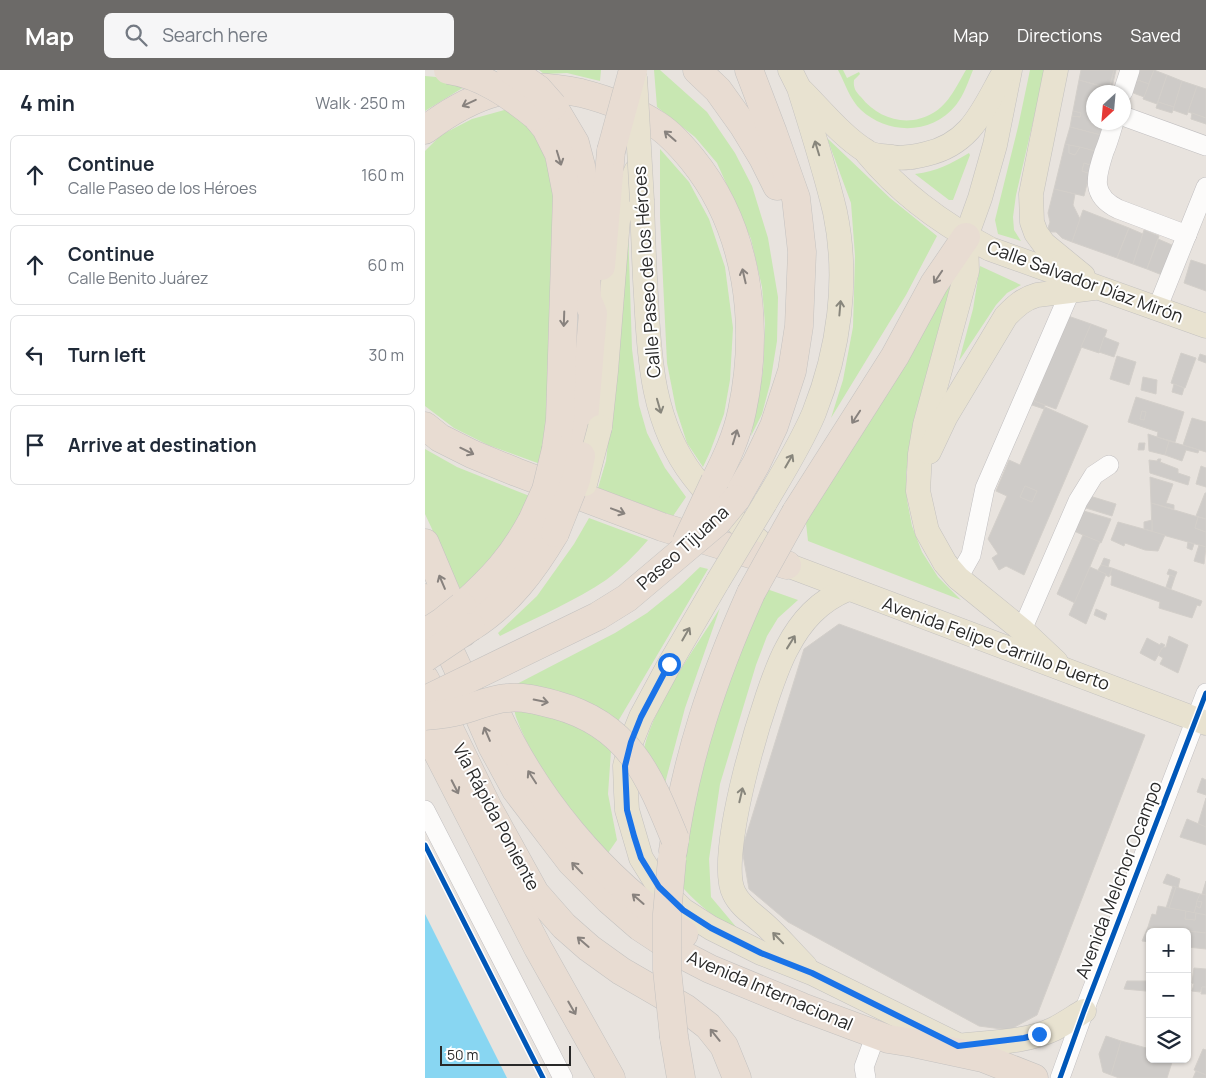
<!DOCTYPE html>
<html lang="en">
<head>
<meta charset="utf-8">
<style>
	body { margin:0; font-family:Manrope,sans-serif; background:#f6f6f7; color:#1f2937 }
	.controls { position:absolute; right:15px; bottom:15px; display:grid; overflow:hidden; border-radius:8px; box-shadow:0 1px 4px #0004 }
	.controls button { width:45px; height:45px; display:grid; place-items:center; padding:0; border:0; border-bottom:1px solid #e0e1e3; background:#fff; color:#1f2937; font:25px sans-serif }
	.compass { position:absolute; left:661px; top:15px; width:45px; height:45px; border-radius:50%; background:#fff; box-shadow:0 1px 4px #0004; rotate:206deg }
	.scale { position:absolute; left:15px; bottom:12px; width:131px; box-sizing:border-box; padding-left:5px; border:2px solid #292929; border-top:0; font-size:14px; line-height:18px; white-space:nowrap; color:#292929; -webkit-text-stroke:4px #fff; paint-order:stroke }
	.stop { position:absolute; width:15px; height:15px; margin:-11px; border:4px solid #1a73e8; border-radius:50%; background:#fff }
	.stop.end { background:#1a73e8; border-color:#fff; box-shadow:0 1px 5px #0008 }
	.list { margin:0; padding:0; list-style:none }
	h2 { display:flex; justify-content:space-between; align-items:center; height:65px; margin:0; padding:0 20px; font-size:21px }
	h2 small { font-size:16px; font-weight:400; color:#747a83 }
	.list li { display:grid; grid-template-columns:32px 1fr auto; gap:15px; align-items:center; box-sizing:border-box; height:80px; margin:0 10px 10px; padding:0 10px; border:1px solid #e0e1e3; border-radius:8px }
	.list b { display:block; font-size:19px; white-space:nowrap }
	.list p { margin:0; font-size:16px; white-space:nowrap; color:#747a83 }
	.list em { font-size:16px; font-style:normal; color:#747a83 }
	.icon { flex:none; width:28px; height:28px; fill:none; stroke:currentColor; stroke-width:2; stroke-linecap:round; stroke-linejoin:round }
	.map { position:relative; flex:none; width:781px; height:1008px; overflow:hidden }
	header { display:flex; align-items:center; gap:30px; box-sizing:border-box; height:70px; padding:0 25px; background:#6c6a68; color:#fff }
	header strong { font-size:24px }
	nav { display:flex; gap:28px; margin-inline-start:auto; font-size:18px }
	.search { width:350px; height:45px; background:#f6f6f7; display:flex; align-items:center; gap:12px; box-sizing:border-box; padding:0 18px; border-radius:8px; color:#747a83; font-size:19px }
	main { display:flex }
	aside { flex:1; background:#fff }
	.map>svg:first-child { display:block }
</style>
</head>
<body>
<header>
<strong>Map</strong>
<div class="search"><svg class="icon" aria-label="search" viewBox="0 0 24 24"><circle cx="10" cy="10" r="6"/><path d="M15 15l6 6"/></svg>Search here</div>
<nav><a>Map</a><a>Directions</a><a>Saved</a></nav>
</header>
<main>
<aside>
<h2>4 min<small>Walk · 250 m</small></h2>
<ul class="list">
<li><svg class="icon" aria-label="ahead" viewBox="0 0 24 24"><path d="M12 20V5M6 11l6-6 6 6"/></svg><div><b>Continue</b><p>Calle Paseo de los Héroes</p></div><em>160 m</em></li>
<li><svg class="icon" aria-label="ahead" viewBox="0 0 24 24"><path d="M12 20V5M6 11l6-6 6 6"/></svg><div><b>Continue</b><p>Calle Benito Juárez</p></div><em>60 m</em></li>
<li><svg class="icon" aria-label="left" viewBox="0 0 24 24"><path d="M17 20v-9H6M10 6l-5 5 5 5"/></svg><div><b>Turn left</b></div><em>30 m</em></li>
<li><svg class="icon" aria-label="arrive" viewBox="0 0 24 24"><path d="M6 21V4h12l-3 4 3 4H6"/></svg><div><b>Arrive at destination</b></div></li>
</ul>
</aside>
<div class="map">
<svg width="781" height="1008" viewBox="0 0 781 1008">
	<rect width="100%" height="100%" fill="#e8e3de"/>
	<g fill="#c8e7b2">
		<polygon points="114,0 176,0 175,11 142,3 119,4"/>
		<polygon points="229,0 235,0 282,42 310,83 327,116 343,168 353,227 352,271 345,314 337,344 326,366 338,301 340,254 337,217 326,169 292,93 270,67 232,37"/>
		<path d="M413,0H418L422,8L434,2L435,4L429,10C428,18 431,22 436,27C453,49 483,58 508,43C524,34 532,15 541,0H548C543,12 539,25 531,35C507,65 463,65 436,40C425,30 420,13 413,0Z"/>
		<polygon points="605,0 620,0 591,125 588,147 589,160 596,171 573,164 570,150 593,57"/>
		<polygon points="0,6 33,9 44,14 0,41"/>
		<path d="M83,39C90,46 100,53 106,61C124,84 127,115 130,143L124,346L118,395L63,375L29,358L0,336V81L16,65L47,49Z"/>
		<polygon points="402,68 465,128 512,166 481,225 406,348 418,310 428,257 430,186 426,133"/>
		<polygon points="235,79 264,112 284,149 300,197 308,258 305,310 299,344 285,382 278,397 262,373 251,339 242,293 235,148"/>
		<path d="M544,83L545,85L528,130H524L490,104C513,101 525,94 544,83Z"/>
		<polygon points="203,158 207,279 214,335 222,363 240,398 261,427 248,446 173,418 181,391 184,364"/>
		<polygon points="555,196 596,215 582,223 571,235 534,291 548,239"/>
		<polygon points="533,197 487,369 481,403 482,430 487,456 497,482 513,507 536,530 383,471 381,453 497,255"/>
		<polygon points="0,379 32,397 107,427 62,498 35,519 0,444"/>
		<path d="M164,448L223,470C210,485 197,498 181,510C148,532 110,548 75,566L73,563L112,526L149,474Z"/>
		<path d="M275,497L283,499L192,653L186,681L183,724L192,770L183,783C150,746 108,695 91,647C88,638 89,626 88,616L190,563L222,543L253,518Z"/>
		<path d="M339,518L373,530L353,548L342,566L331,595L295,714L284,789L286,827L312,858C289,848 276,837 259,819L258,806L265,755L275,702L292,636Z"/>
		<path d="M295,538L260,638L239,717L232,697L219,678C232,629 268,582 295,538Z"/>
	</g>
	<polygon fill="#88d6f2" points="0,844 82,1008 0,1008"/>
	<g fill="#cecbc8" stroke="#d3cfca" fill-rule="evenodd">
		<polygon points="656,0 689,0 684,18 654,10"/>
		<polygon points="689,0 691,0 686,22 684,22"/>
		<polygon points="710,0 729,0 724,14 707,8"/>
		<polygon points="729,0 742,5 732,34 718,29"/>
		<polygon points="742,5 757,11 749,37 733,32"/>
		<polygon points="707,8 724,14 719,27 703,21"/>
		<polygon points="654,10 685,19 684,22 668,22 668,52 678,52 676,65 645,57 647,46 655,47 656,43 648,41"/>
		<polygon points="757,11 772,16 762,45 748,40"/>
		<polygon points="772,16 781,19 781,48 763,42"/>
		<polygon points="733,32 749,37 747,43 731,38"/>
		<polygon points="648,41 656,43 655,47 647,46"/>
		<polygon points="767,43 781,48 781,54 766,49"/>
		<polygon points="678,52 680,52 670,81 640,74 645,57 676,65"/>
		<path d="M640,74L644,75V83L650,85L655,77L670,81L659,126L629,119ZM659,93L665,95L663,103L657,101Z"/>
		<polygon points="644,75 655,77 650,85 644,83"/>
		<polygon points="659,93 665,95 663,103 657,101"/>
		<polygon points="629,119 650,124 648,135 655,149 647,172 637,168 631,162 625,162 623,158 625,152 623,143"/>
		<polygon points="658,140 704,158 692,188 647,172"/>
		<polygon points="704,158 718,164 708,194 692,188"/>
		<polygon points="719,160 734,166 722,199 708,194"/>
		<polygon points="733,169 747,175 737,205 722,199"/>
		<polygon points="766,190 781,195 781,221 759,213"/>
		<polygon points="643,246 666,254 631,339 609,331"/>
		<polygon points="643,246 609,331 620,335 619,339 604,334"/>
		<polygon points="666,254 682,260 674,283 656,277"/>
		<polygon points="679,267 694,273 689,287 674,282"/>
		<polygon points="756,283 771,288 760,318 746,313"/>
		<polygon points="775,284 781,286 781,293 773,290"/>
		<polygon points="692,286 711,292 704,315 685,309"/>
		<polygon points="718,307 732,310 731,324 716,320"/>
		<polygon points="749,314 759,318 757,325 747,322"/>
		<path d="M711,327L759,342L750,372L732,367L733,362L703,352ZM717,341L721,342L719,350L715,349Z"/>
		<path d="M620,337L663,356L599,505L581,496L574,500L567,488L573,484L563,469L582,426L571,421L584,390L595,395ZM600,416L612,421L607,432L595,427Z"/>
		<polygon points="717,341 721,342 719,350 715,349"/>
		<polygon points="767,348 781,352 781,382 758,375"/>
		<polygon points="723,364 744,371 740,385 724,381"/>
		<polygon points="744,371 774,380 773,383 761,380 757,391 740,385"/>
		<polygon points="714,373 720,373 719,380 713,380"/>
		<polygon points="733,389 736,389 735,392 753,399 753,403 765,407 763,415 725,403 724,390 732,391"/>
		<polygon points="776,396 781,398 781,417 771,414"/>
		<polygon points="725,407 748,414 741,433 749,435 749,439 726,433"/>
		<polygon points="600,416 612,421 607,432 595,427"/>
		<polygon points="780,423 781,423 781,449 771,446"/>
		<polygon points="658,424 691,434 687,446 661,438 659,441 652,439"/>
		<polygon points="726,433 773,447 770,458 781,462 781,477 727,462"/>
		<polygon points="652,439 686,449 676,473 649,461"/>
		<polygon points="773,447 781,449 781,462 770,458"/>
		<polygon points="727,450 727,461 719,459 719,452"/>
		<polygon points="693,452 740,465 733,481 720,480 700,473 699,476 686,470"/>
		<polygon points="658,465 675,472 650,533 632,524"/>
		<polygon points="763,472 769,474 767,480 762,478"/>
		<polygon points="774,475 781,477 779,494 769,491"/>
		<polygon points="679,488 685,490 683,497 676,495"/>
		<polygon points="676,495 687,498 684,507 674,501 673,500"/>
		<polygon points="665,497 681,504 661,554 644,545"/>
		<polygon points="687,498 777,531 775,536 772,535 767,548 734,538 735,532 686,515 687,506 685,505"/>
		<polygon points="744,499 752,502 750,507 742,504"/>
		<polygon points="745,505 750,507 746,519 741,517"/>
		<polygon points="671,539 682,544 680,550 669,545"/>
		<polygon points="414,554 720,665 612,945 584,960 554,956 363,852 324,819 317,779 379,579"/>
		<polygon points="744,566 763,575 753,603 735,594 738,588 733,585 737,578 741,577"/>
		<polygon points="722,568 735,575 736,573 740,575 738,578 737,578 730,591 715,583"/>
		<polygon points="777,708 781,710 781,725 772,722"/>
		<polygon points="781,728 781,757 773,754"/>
		<polygon points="762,749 781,757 781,775 755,767"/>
		<polygon points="742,804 755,809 753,818 738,813"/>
		<polygon points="781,811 781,825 777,824"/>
		<polygon points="748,816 751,817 744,838 741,838"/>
		<polygon points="751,817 775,824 769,843 744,838"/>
		<polygon points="775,824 781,825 781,845 769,843 771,836 775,838 777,832 772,831"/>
		<polygon points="772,831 777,832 775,838 771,836"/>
		<polygon points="733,836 761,841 760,849 770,850 771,843 781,845 781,863 723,857 727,844 731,845"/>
		<polygon points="761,841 771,843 770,850 760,849"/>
		<polygon points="723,857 733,858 733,862 725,862 725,872 717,871"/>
		<polygon points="733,858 781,863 781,879 762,877 762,862 733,862"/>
		<polygon points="769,898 781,899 781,917 777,917 775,922 767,921 769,914 767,913"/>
		<polygon points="702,911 722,911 721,921 699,919"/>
		<polygon points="777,917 781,917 781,924 776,924"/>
		<polygon points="681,966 696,971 686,1005 678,1002 674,984"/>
		<polygon points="696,971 725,979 725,989 748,989 742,1008 694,1008 686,1005"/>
		<polygon points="778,979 781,980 781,1005 769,1000"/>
		<polygon points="771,1001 781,1005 781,1008 768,1008"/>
	</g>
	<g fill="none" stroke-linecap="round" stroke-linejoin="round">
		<g stroke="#c1bfc0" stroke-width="20">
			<g id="minor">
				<polyline points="698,22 705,0"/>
				<polyline points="698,46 781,76"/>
				<path d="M689,52C686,62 683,73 679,82C671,107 665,125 693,139L762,165"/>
				<polyline points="732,239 781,117"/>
				<polyline points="533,508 546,485 560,418 645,222"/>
				<polyline points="597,560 653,431 669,405 684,395"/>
				<polyline points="0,740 138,1008"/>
				<polyline points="441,1008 439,997 451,964"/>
				<polyline points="635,1008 659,941 781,623"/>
			</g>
		</g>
		<g stroke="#c4c2c0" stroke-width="25">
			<g id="major">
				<polyline points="585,0 570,75 555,128 541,167 542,201 500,355 495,384 493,421 502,461 520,493 533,508 597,560 631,592"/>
				<polyline points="631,0 606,124 607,152 611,163 619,174 658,206"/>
				<path d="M377,21C396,40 418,67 441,81C447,86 459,86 467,87C479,89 489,87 501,84C545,74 557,42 577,6"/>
				<path d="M442,83C475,123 519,155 565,179L781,256"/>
				<path d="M217,131C218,163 219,195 221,226C224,290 228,354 268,406C294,440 330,467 362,495L781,653"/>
				<polyline points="175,357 181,301 193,150 211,101"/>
				<path d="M504,382L521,346L581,246C591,236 598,229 612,225L669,218"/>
				<path d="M340,433C357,404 376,374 389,343C414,280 424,209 410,142C400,100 387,59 374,18L365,0"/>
				<polyline points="293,511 244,595 216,647 206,672 200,696 201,722 202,740 216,788 234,817 258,840 286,858 336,883 387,903 537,977"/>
				<path d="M380,896C366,882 353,866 338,853C328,844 315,836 309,823C290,787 341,616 362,578C376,551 394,531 423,519"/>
				<path d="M533,976C564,972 600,973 629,959C639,954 649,947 659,941"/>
			</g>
		</g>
		<g stroke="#c4c2c0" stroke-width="29">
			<g id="highway">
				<polyline points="272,0 293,20 318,55 338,88 352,116"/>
				<polyline points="128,36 150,73 156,96 159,124 162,229 168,243 156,386"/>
				<polyline points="111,46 121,58 134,84 142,125 135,350 131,379"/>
				<path d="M0,60C51,21 93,9 156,23C184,30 208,39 232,55C246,64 257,77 267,89C324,159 335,255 317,341C312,366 301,389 290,411"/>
				<polyline points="176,196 186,81"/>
				<polyline points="0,356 15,368 47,384 91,402 237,457 362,495"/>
				<polyline points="311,429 331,394 349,356 367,301 374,256 377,182 371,128 348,63 324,0"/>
				<polyline points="371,442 470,286 509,214 541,167"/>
				<polyline points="0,473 38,563"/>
				<polyline points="0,528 36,605 67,676 91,720 146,792 184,830 215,857 256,884 285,899 377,937 463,969 488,973 558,988 609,1008"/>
				<path d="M37,536C68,508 87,488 107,451"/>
				<path d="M46,557C83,534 108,500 130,463"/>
				<polyline points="0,609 63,738 110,823 139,856 164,878 196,901 260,938 283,956 299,976 312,1008"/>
				<path d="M67,633C106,725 176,809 259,864"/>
				<polyline points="0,658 113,878 186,1008"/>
				<path d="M248,781C260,690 289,606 326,523"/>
				<polyline points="249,967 256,1008"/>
			</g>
		</g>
		<use href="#minor" stroke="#fcfbfa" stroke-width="19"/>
		<use href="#major" stroke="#e8e2d0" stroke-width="24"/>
		<use href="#highway" stroke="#e8dcd2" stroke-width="28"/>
		<g stroke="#c4c2c0" stroke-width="25" stroke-linecap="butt">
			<g id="major-bridge">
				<polyline points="210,7 217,131"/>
				<polyline points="160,414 175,357"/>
				<polyline points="293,511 340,433"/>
			</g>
		</g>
		<g stroke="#c4c2c0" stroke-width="29" stroke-linecap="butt">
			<g id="highway-bridge">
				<path d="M23,0C57,5 85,25 111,46"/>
				<polyline points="86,0 113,19 128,36"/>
				<polyline points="186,81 208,0"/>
				<polyline points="107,451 121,420 131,379"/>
				<polyline points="130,463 151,410 156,386"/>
				<polyline points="261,473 290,411"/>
				<polyline points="326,523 371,442"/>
				<polyline points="0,563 17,552 37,536"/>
				<polyline points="0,588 46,557"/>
				<polyline points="0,630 173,546 202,528 292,452 311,429"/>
				<path d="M0,646C11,645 23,644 34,641C50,637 66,629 82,628C98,626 116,631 131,635C204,655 224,705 250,769"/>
				<polyline points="247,789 242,844 242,899 249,967"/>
			</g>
		</g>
		<use href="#major-bridge" stroke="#e8e2d0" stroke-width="24"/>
		<use href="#highway-bridge" stroke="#e8dcd2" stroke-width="28"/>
		<g stroke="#fff" stroke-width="8">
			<g id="cycleway">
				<polyline points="0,775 118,1008"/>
				<polyline points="635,1008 659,941 781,623"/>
			</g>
		</g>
		<use href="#cycleway" stroke="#0057b8" stroke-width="5"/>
	</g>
	<defs><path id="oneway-shaft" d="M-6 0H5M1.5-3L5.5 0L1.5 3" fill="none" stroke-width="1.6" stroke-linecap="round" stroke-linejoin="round" transform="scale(1.25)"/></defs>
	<g stroke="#88827e">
		<use href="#oneway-shaft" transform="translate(44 33) rotate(155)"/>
		<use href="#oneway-shaft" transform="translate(245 66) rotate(-139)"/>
		<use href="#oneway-shaft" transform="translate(134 88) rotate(73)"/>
		<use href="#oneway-shaft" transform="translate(319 206) rotate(-103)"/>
		<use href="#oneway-shaft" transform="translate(513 207) rotate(124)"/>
		<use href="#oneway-shaft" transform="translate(139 249) rotate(92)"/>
		<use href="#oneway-shaft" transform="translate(431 347) rotate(123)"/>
		<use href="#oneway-shaft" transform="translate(310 367) rotate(-73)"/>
		<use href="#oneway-shaft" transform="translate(42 381) rotate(26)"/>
		<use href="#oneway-shaft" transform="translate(193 441) rotate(21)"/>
		<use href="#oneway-shaft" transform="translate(17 512) rotate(-113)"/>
		<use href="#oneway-shaft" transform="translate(116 631) rotate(11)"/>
		<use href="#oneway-shaft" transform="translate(62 664) rotate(-113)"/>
		<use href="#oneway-shaft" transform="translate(107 707) rotate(-123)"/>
		<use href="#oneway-shaft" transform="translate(30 717) rotate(63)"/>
		<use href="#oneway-shaft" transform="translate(152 798) rotate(-134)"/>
		<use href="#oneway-shaft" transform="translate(213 829) rotate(-139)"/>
		<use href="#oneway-shaft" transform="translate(158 872) rotate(-139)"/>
		<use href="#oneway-shaft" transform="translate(147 938) rotate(60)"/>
		<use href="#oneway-shaft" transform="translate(290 965) rotate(-129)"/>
	</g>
	<g stroke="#88867c">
		<use href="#oneway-shaft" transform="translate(392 78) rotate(-107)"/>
		<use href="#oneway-shaft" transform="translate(415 238) rotate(-85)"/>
		<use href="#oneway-shaft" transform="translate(234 336) rotate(74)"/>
		<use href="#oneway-shaft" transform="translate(364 391) rotate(-60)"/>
		<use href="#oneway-shaft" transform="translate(261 564) rotate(-60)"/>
		<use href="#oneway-shaft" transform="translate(366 572) rotate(-58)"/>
		<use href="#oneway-shaft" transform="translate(316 725) rotate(-77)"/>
		<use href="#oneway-shaft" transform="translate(353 868) rotate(-134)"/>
	</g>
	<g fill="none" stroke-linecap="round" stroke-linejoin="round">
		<polyline stroke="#1a73e8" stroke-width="6" points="244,594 216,647 206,672 200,696 202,740 209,766 216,788 234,817 258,840 286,858 336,883 387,903 533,976 599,968 614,964"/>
	</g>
	<g text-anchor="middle" stroke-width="4" stroke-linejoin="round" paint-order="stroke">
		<g font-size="18" fill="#292929" stroke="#fff">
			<text transform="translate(222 202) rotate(-94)" y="6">Calle Paseo de los Héroes</text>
			<text transform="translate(660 212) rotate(20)" y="6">Calle Salvador Díaz Mirón</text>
			<text transform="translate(258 478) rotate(-42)" y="6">Paseo Tijuana</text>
			<text transform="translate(571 574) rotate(20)" y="6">Avenida Felipe Carrillo Puerto</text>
			<text transform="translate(71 747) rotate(62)" y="6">Vía Rápida Poniente</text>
			<text transform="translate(694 810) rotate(-69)" y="6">Avenida Melchor Ocampo</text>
			<text transform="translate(345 921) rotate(23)" y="6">Avenida Internacional</text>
		</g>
	</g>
</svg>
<div class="controls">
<button>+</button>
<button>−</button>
<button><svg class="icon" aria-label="layers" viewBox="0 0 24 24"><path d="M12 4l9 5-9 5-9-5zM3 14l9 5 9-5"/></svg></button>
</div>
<svg class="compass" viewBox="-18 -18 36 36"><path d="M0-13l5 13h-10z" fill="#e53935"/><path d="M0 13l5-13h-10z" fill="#747a83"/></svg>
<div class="scale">50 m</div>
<div class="stop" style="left:244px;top:594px"></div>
<div class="stop end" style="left:614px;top:964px"></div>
</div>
</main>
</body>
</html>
